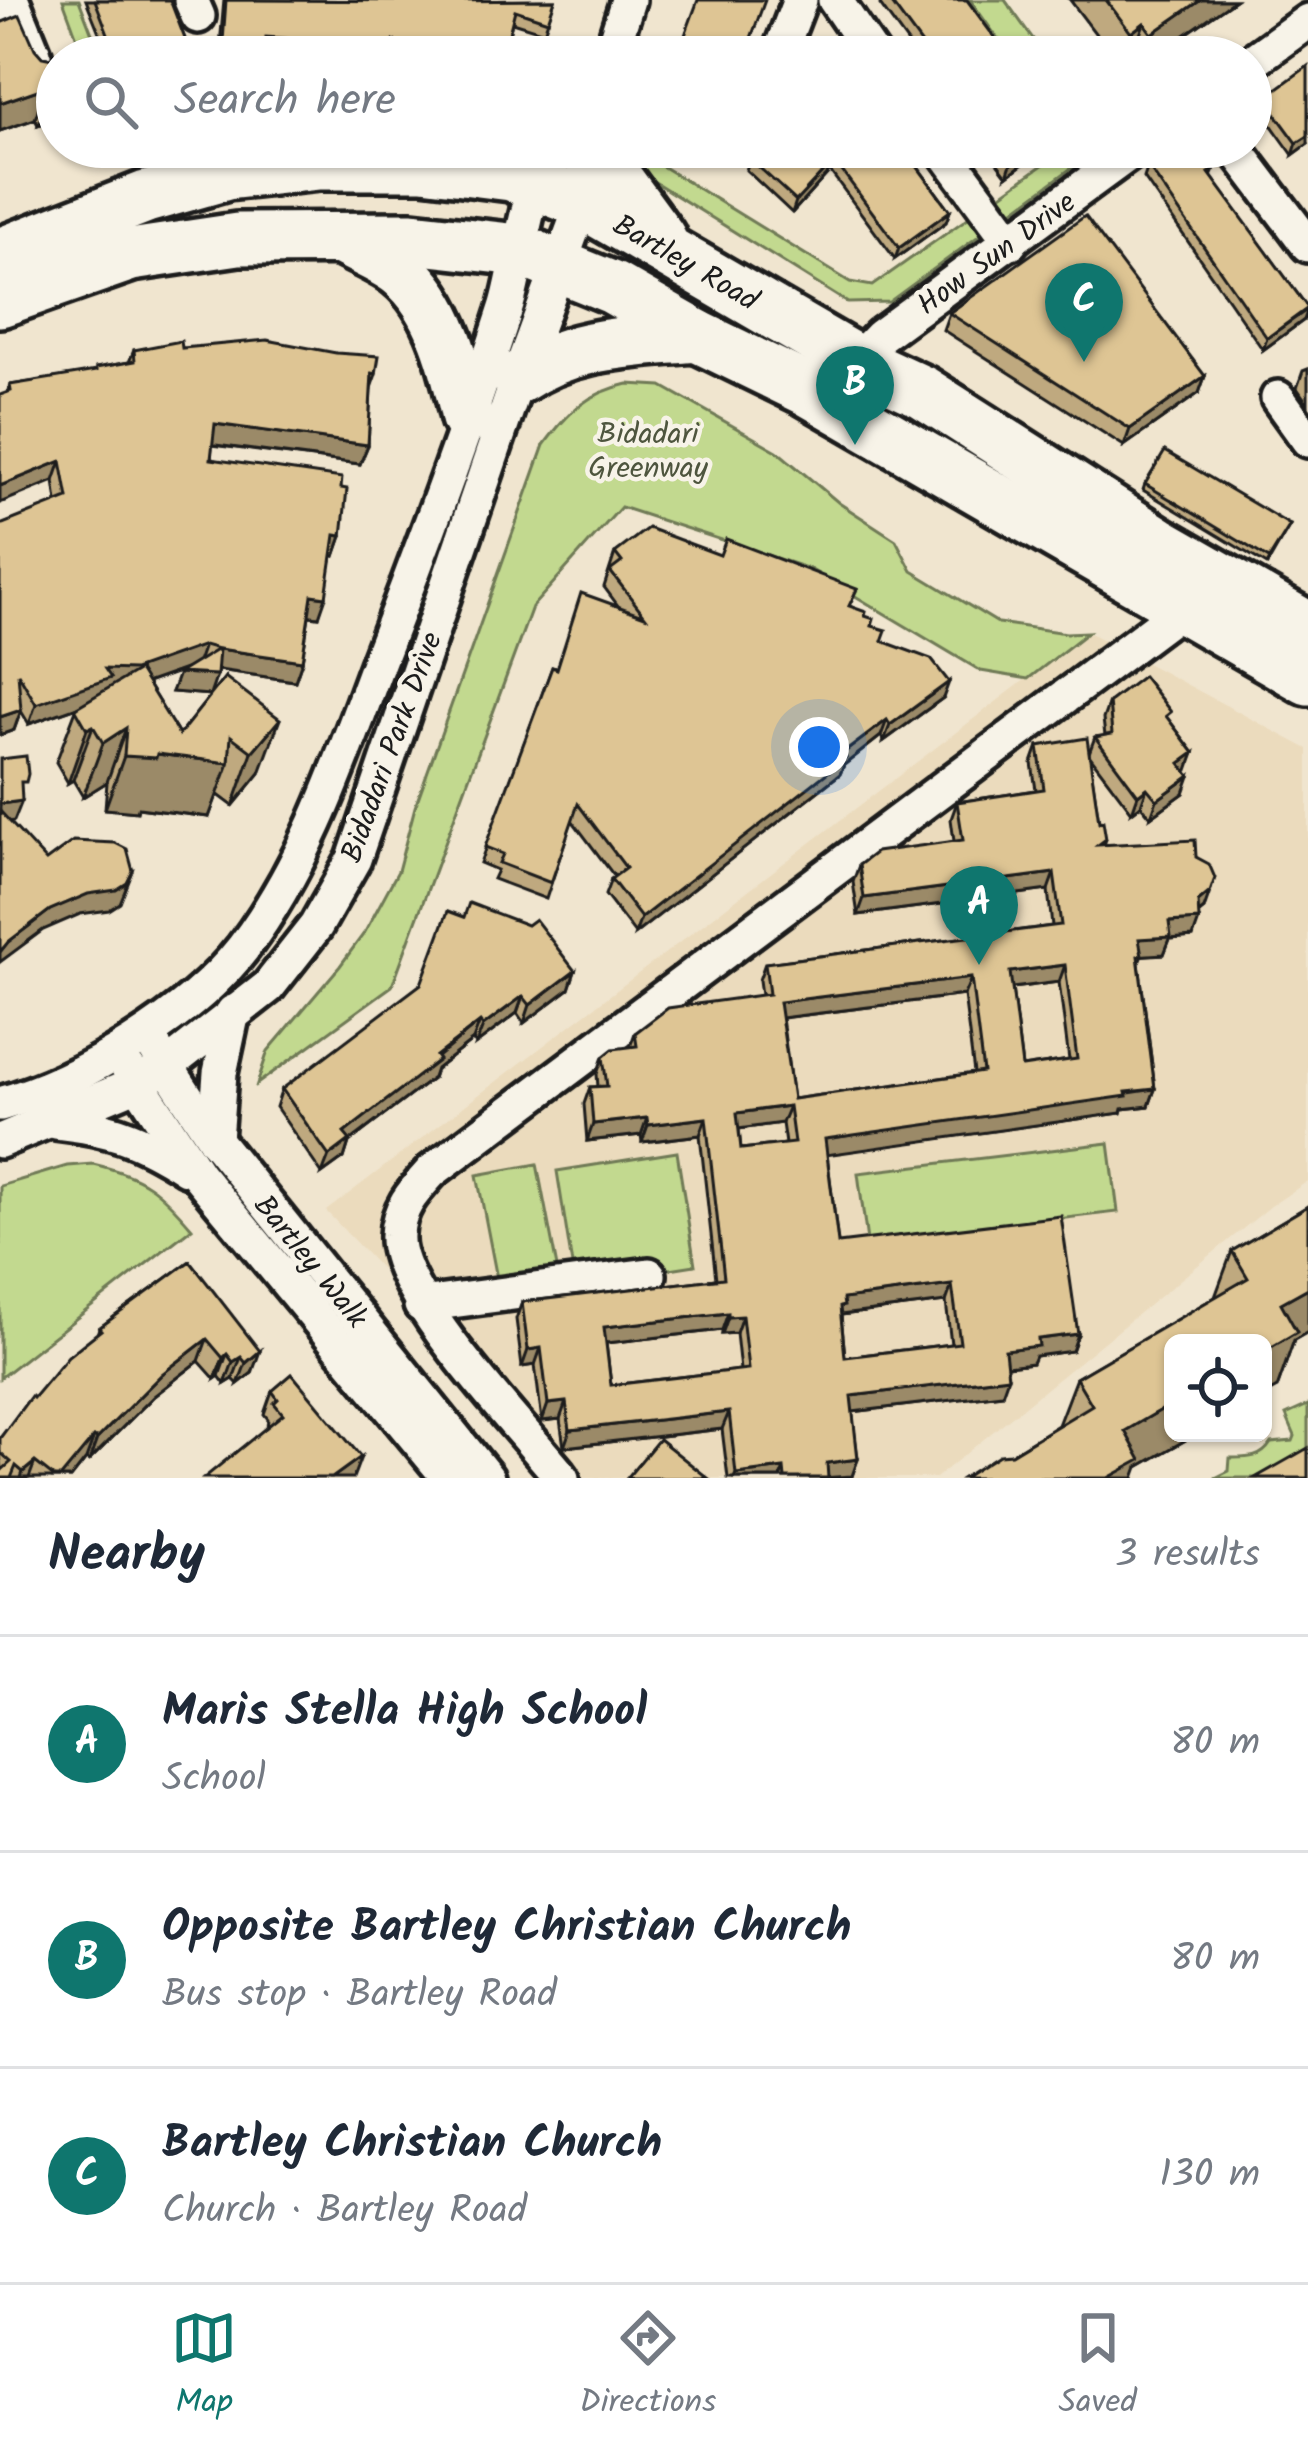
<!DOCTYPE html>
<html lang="en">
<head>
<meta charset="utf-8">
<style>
	body { margin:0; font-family:Kalam,sans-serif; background:#f2f2f3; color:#1f2937 }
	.controls { position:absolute; right:36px; bottom:36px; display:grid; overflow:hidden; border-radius:18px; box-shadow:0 3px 9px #0004 }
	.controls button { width:108px; height:108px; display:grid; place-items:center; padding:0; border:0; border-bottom:3px solid #e0e1e3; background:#fff; color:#1f2937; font:60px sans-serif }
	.you { position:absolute; left:819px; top:747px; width:42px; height:42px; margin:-30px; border:9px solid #fff; border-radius:50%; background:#1a73e8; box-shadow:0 0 0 18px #1a73e833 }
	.badge { display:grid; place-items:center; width:78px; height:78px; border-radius:50%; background:#0f766e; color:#fff; font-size:39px; font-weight:700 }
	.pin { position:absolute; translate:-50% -99px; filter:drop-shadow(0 3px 6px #0008) }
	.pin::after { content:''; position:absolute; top:63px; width:42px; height:36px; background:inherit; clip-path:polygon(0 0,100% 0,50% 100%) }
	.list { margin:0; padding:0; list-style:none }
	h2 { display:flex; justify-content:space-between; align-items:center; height:156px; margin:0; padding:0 48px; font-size:51px }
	h2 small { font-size:39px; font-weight:400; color:#747a83 }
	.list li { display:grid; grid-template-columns:78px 1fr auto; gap:36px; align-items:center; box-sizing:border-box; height:216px; padding:0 48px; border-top:3px solid #e0e1e3 }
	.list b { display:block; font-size:45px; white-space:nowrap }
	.list p { margin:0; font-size:39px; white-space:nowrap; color:#747a83 }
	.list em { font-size:39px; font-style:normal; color:#747a83 }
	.icon { flex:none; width:66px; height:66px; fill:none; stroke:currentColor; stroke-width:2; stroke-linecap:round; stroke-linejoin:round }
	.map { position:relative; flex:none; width:1308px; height:1478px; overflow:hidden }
	.search { position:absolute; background:#fff; box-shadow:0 3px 9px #0004; left:36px; right:36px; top:36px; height:132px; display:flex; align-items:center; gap:30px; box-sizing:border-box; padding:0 42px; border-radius:66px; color:#747a83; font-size:45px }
	.sheet { height:804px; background:#fff }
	nav { display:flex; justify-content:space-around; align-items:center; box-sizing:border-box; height:168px; border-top:3px solid #e0e1e3; background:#fff; font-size:33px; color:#747a83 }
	nav a { display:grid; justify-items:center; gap:6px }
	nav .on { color:#0f766e }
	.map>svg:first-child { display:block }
</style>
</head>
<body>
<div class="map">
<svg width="1308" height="1478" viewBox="0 0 1308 1478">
	<rect width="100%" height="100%" fill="#f0e5cf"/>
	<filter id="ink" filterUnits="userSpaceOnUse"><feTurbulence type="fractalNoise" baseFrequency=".00833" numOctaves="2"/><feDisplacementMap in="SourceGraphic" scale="24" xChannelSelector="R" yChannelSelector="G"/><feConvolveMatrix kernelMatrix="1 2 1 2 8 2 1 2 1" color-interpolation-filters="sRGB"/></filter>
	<g filter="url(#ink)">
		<polygon fill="#ebdbbd" points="1088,632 1308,749 1308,1181 1271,1206 936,1478 545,1478 383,1271 326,1211"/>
		<g fill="#c2d98f" stroke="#6f7a56" stroke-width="3">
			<polygon points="63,0 79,0 101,57 84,57"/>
			<polygon points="970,0 1005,0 1046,57 1011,57"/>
			<polygon points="631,147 850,282 872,286 1068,147 1100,147 889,302 848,303 634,169"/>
			<path d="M628,384L662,386L777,451L839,503L896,540L912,571L998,623L1066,633L1088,632L1028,679L981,671L810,569L621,507L532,607L392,986L257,1084L268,1051L340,966L365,932L398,871L415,807L544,445C568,412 587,393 628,384Z"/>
			<polygon points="1109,1143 1118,1212 867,1241 858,1173"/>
			<polygon points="677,1152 695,1265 575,1284 557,1171"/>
			<path d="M93,1164C143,1176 159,1189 192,1228L0,1378V1186L67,1166Z"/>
			<polygon points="537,1164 559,1278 499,1289 477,1175"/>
			<path d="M1308,1405V1449L1258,1478H1215L1229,1471L1230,1458C1248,1458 1261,1459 1271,1443L1293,1441L1295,1436L1286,1415Z"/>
		</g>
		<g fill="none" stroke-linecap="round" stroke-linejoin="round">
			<g stroke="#1c1c1c" stroke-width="42">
				<g id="minor">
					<polyline points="12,0 34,54"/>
					<polyline points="191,0 198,16"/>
					<polyline points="835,0 874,57"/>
					<polyline points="610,57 628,0"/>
					<polyline points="778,57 800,0"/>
					<polyline points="1251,62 1308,21"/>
					<polyline points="941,147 1011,242"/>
					<polyline points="1234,147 1308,245"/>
					<polyline points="856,361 880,336 1138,147"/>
					<polyline points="1278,398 1308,440"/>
					<polyline points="155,1048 215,1140 487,1478"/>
					<polyline points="128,1068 198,1175 449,1478"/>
					<path d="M0,1104C82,1081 190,1016 243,948C308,862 342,759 379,660C424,544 468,426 506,308C517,276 527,180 550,159C555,154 567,151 574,147"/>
					<path d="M56,1122C111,1128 139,1138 186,1168"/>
					<polyline points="215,1140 220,1073 233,1012"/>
					<polyline points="0,1141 138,1083 167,1066 268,987 316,926 354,859 518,378 592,177 574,148"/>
					<polyline points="421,1305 649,1275"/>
					<path d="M562,1478C522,1428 393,1295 397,1235C398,1207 414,1191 432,1171L1182,609"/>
				</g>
			</g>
			<g stroke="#1c1c1c" stroke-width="60">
				<g id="highway">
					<polyline points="604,147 613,174 660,238"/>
					<path d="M342,239C361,250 385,259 401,272C442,305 457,370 467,418"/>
					<polyline points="0,254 146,197 227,174 319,164 423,164 511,175 582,202 856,361 923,392 1158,542 1308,628"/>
					<polyline points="0,301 131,255 238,239 412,238 519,250 613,288 697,336 806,389 1308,679"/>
					<path d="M518,378C572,341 634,342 697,336"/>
				</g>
			</g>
			<use href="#minor" stroke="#f7f3e8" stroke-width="33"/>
			<use href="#highway" stroke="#f7f3e8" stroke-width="51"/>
		</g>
		<g fill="#bfa97f" stroke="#1c1c1c" stroke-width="3" fill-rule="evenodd">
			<polygon points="86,0 170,0 192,57 109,57"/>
			<polygon points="224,0 442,1 555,0 544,32 512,22 503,57 409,57 392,52 390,57 266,49 265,57 219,57"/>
			<polygon points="881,0 967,0 1009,57 918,57 880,5"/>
			<polygon points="1070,0 1235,0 1153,57 1134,57 1133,55 1130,57 1113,57"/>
			<polygon points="0,23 35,49 42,57 57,60 57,118 38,125 35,119 0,131"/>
			<polygon points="1264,98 1308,144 1293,155 1260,109"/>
			<polygon points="903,147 950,211 946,222 895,259 830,171 792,213 746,170 750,159"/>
			<polygon points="985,147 1046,147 1007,176"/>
			<polygon points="1148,166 1214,170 1211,177 1308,308 1304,320 1263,350 1144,178"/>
			<polygon points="949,313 1205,376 1199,393 1124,446 943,330"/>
			<polygon points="182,348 376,374 371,388 368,445 360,464 212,445 211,459 341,488 342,536 335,556 332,555 319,617 309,616 302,661 295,681 218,670 210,695 172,692 184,670 147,683 179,735 225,677 260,773 233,806 217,794 209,817 138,808 137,812 105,809 107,782 83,797 73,780 68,783 56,762 77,707 29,724 21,711 14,730 0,735 57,502 54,481 7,393 10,385 95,372 96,368 129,362 134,350"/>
			<polygon points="1308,369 1308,404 1297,388 1303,371"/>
			<polygon points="1145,484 1290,525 1267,565 1143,490"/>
			<polygon points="615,553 850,606 865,616 882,641 943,698 884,741 881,736 844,765 840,774 635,934 605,895 611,879 615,877 572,820 546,899 493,879 497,870 480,863 552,667 556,668 619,607 604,587"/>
			<path d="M1109,702L1168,719L1194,753L1186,771L1184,793L1151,817L1141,805L1132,812L1089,755L1099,822L1106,839L1104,845L1196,857L1204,909L1199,913L1193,937L1170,939L1164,954L1142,955L1139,963L1155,1089L1149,1106L1122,1109L1121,1113L827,1154L838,1243L1078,1334L1072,1351L1035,1356L1032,1363L1006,1366L1002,1394L852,1412L858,1459L852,1476L835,1478H728L722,1429L564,1447L560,1419L542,1421L535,1365L522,1367L516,1319L522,1302L716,1279L700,1135L642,1142L641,1135L587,1141L584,1104L590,1087H598L597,1074L603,1057L630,1047L635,1033L761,995L759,980L765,963L1052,926L1048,890L858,915L853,882L859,865L954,841L951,819L957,802L1036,790L1032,763L1038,746L1089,753L1095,737L1105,736L1103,719ZM1059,982L1069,1060L1022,1067L1012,988ZM964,995L974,1073L793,1099L782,1018ZM782,1123L785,1144L741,1149L739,1129ZM946,1302L951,1344L845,1357L841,1315ZM722,1330V1334L736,1333L740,1370L611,1385L606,1343Z"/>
			<polygon points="575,971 569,989 524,1023 517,1013 476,1044 473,1040 436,1069 433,1078 349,1142 344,1158 322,1174 276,1107 282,1089"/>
			<polygon points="1308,1206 1308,1332 1294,1340 1277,1388 1173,1433 1198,1433 1138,1467 1011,1454 1058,1425 1076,1378 1215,1297 1232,1251"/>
			<polygon points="190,1261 252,1373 238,1384 233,1379 225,1384 219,1376 215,1379 199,1361 154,1396 89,1461 86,1459 71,1478 0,1478 0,1438 33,1398 97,1334 99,1328"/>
			<polygon points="272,1391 353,1478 267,1427 268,1419 264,1414"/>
		</g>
		<g fill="#9b8a68" stroke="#1c1c1c" stroke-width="3">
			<polygon points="1201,0 1235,0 1153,57 1144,57 1152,34"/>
			<polygon points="1144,23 1133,55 1122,57 1131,33"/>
			<polygon points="266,37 394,45 390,57 262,48"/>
			<polygon points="46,87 35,119 0,131 0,103"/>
			<polygon points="57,90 57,118 38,125 50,93"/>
			<polygon points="1308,136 1308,144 1293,155 1297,143"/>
			<polygon points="1035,147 1046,147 1007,176 1011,164"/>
			<polygon points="834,160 830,171 792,213 796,201"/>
			<polygon points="950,211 946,222 895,259 899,248"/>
			<polygon points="1308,309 1304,320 1263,350 1267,338"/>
			<polygon points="1205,376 1199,393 1124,446 1130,429"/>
			<polygon points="215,424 368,445 360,464 208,444"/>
			<polygon points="61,461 54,481 0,503 0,486"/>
			<polygon points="335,535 342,536 335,556 327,555"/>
			<polygon points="312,595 326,597 319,617 305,615"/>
			<polygon points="204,645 197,665 29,724 36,704 105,669"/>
			<polygon points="219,649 302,661 295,681 212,669"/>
			<polygon points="179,673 217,675 210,695 172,692"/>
			<polygon points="949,682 943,698 884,741 890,725"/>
			<polygon points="21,710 14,730 0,735 0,717"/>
			<polygon points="280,719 260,773 233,806 252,752"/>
			<polygon points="887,720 881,736 844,765 840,774 635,934 641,918 842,754"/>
			<polygon points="93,726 73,780 68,783 87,729"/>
			<polygon points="126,728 107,782 83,797 103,743"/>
			<polygon points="1194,753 1188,770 1174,780 1180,763"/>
			<polygon points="157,754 229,763 209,817 138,808 137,812 105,809 124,756"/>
			<polygon points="1190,776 1184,793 1151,817 1157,800"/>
			<polygon points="1147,788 1141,805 1132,812 1138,795"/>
			<polygon points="22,801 14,821 0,823 0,804"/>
			<polygon points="133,871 120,903 109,910 80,914 43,930 0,962 0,952 8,942 50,910"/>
			<polygon points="1054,873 1048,890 858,915 864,898"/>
			<polygon points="1210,892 1204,909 1192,919 1198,902"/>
			<polygon points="1199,920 1193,937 1170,939 1164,954 1133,956 1139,939 1169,922"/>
			<polygon points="1065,965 1059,982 1004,989 1010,972"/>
			<polygon points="575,971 569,989 524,1023 530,1005"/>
			<polygon points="971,978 964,995 773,1019 779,1002"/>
			<polygon points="523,996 517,1013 476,1044 483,1026"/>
			<polygon points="480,1022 473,1040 436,1069 433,1078 349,1142 344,1158 322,1174 329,1156 344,1133"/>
			<polygon points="1155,1089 1149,1106 1122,1109 1121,1113 819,1156 825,1139"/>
			<polygon points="789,1106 782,1123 731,1130 737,1113"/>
			<polygon points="647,1118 641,1135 587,1141 593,1124"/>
			<polygon points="706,1118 700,1135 642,1142 648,1125"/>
			<polygon points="952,1285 946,1302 841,1315 834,1324 843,1299"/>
			<polygon points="1308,1288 1308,1332 1294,1340 1277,1388 1263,1396 1263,1352 1281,1303"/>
			<polygon points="728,1313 722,1330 598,1344 604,1327"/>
			<polygon points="742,1316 736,1333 722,1334 728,1317"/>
			<polygon points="1078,1334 1072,1351 1035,1356 1032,1363 998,1367 1005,1350 1038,1339"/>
			<polygon points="207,1339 199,1361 154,1396 89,1461 97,1439 162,1374"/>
			<polygon points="541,1348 535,1365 522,1367 528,1350"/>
			<polygon points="260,1351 252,1373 238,1384 246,1363"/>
			<polygon points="227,1354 219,1376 215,1379 223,1358"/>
			<polygon points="241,1357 233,1379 225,1384 233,1362"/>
			<polygon points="1008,1377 1002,1394 844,1413 851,1396"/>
			<polygon points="566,1402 560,1419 542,1421 548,1404"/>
			<polygon points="1173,1403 1173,1433 1198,1433 1138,1467 1134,1478 1107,1478 1125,1431"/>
			<polygon points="729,1412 722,1429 564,1447 570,1430"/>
			<polygon points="94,1437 86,1459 71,1478 54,1478"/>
			<polygon points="361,1457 353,1478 332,1478"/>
			<polygon points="858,1459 852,1476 821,1478 827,1463"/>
			<polygon points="35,1462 29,1478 21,1478 23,1472"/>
			<polygon points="784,1468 780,1478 734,1478 736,1474"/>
		</g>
		<g fill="#dec594" stroke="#1c1c1c" stroke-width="3" fill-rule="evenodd">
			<polygon points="95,0 170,0 192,57 117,57"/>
			<polygon points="226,0 442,1 555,0 548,21 515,10 503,57 458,57 394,41 394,45 266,37 265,57 222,56"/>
			<polygon points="698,0 765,0 744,57 677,57"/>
			<polygon points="889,0 967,0 1009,57 931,57"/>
			<polygon points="1106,0 1201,0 1152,34 1144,23 1131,33"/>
			<polygon points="20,15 35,49 42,57 57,60 57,90 50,93 46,87 0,103 0,23"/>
			<polygon points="1308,66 1308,136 1297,143 1264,98"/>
			<polygon points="761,147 903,147 950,211 899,248 834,160 796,201 750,159"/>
			<polygon points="998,147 1035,147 1011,164"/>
			<polygon points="1175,147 1198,147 1214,170 1209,173 1308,308 1267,338 1148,166"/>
			<polygon points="1085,216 1205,376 1130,429 949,313"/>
			<polygon points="267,340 336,353 379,356 376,374 372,373 368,445 215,424 211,459 342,478 341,488 347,489 342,536 335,535 326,597 312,595 302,661 219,649 217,675 179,673 218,649 204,645 134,670 105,669 111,678 36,704 18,673 21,710 0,717 0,525 68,498 61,461 0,486 0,395 11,391 10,385 96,371 96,368 135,361 134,350 181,341 182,348"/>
			<polygon points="1165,451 1290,525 1269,559 1145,484"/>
			<polygon points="648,528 720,555 726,539 857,589 849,606 866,612 865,616 874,619 872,626 886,630 882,641 931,659 949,682 890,725 887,720 842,754 846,758 641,918 611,879 626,868 578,804 551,883 499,863 503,854 485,847 552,667 557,669 581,593 645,616 610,571 622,562 615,553"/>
			<polygon points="139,670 179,735 225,677 280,719 252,752 231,736 229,763 157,754 156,758 124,756 126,728 103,743 93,726 87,729 75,708"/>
			<polygon points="1143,676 1171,712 1166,716 1194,753 1180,763 1190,776 1157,800 1147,788 1138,795 1095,737 1112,734 1109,702"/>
			<path d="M1087,738L1099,822L1103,821L1106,839L1098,845L1195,840L1196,857L1209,864L1215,878L1210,892L1198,902L1199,920L1169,922L1171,937L1139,939L1142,955L1138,956L1155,1089L1126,1092L1127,1096L825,1139L838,1243L1061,1216L1078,1334L1038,1339L1039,1346L1005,1350L1008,1377L851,1396L858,1459L827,1463L828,1478H785L784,1468L736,1474L729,1412L570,1430L566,1402L548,1404L541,1348L528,1350L522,1302L724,1278L706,1118L648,1125L647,1118L593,1124L590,1087L607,1086L603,1057L613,1049L637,1046L635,1033L668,1008L769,994L765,963L1061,925L1054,873L864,898L859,865L876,852L963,840L957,802L1044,789L1038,746ZM1065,965L1077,1059L1022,1067L1010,972ZM971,978L983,1072L793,1099L779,1002ZM789,1106L794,1143L741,1149L737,1113ZM952,1285L960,1343L845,1357L840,1307L844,1306L843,1299ZM728,1313V1317L742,1316L748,1369L611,1385L604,1327Z"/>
			<polygon points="26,756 28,774 26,782 21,782 22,801 0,804 0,759"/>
			<polygon points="0,811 46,861 73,841 115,843 127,849 133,871 127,883 116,890 88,894 50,910 8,942 0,952"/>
			<polygon points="469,903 527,925 535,919 575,971 530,1005 523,996 483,1026 480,1022 436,1056 439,1060 344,1133 350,1140 329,1156 282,1089 421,984 448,911 464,917"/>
			<polygon points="1308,1206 1308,1288 1281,1303 1297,1332 1263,1352 1263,1343 1173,1343 1173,1403 1125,1431 1141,1460 1108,1478 963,1478 999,1455 1011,1454 1092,1405 1076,1378 1248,1278 1232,1251"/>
			<polygon points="190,1261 260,1351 246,1363 241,1357 233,1362 227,1354 223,1358 207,1339 162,1374 97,1439 94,1437 61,1477 54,1477 35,1462 23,1472 16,1466 11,1478 0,1478 0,1455 2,1470 11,1462 0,1452 0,1438 31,1396 33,1398 68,1356 101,1330 99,1328"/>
			<polygon points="292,1374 361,1457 332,1478 204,1478 283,1414 274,1403 278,1399 272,1391"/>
			<polygon points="659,1439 708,1478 627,1478"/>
			<polygon points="1308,1448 1308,1478 1255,1478"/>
		</g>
	</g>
	<g text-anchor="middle" stroke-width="9" stroke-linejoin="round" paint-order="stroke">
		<g font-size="30" fill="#1c1c1c" stroke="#f7f3e8">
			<text transform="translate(996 253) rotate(-36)" y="10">How Sun Drive</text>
			<text transform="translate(686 262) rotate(30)" y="10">Bartley Road</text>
			<text transform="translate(391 747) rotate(-70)" y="10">Bidadari Park Drive</text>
			<text transform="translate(311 1261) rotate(51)" y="10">Bartley Walk</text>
		</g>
		<g font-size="30" fill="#4e553e" stroke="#f7f3e8">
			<text x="648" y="443">Bidadari<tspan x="648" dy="34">Greenway</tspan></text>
		</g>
	</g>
</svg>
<div class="controls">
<button><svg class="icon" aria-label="locate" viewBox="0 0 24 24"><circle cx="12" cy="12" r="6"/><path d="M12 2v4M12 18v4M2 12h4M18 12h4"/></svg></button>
</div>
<div class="you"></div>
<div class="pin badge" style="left:979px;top:965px">A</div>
<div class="pin badge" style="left:855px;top:445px">B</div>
<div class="pin badge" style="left:1084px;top:362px">C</div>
<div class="search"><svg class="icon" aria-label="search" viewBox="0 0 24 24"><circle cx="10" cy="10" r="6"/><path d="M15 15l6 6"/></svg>Search here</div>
</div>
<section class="sheet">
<h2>Nearby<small>3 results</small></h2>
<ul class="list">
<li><span class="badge">A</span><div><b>Maris Stella High School</b><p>School</p></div><em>80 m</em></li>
<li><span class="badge">B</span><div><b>Opposite Bartley Christian Church</b><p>Bus stop · Bartley Road</p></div><em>80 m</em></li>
<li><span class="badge">C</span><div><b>Bartley Christian Church</b><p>Church · Bartley Road</p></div><em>130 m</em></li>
</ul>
</section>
<nav>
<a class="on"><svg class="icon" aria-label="map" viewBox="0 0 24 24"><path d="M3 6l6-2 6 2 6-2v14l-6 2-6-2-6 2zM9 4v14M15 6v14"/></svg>Map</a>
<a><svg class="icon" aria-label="directions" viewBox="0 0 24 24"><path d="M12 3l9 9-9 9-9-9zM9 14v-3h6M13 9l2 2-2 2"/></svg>Directions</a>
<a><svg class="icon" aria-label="saved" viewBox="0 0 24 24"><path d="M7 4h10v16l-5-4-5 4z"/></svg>Saved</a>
</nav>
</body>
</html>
